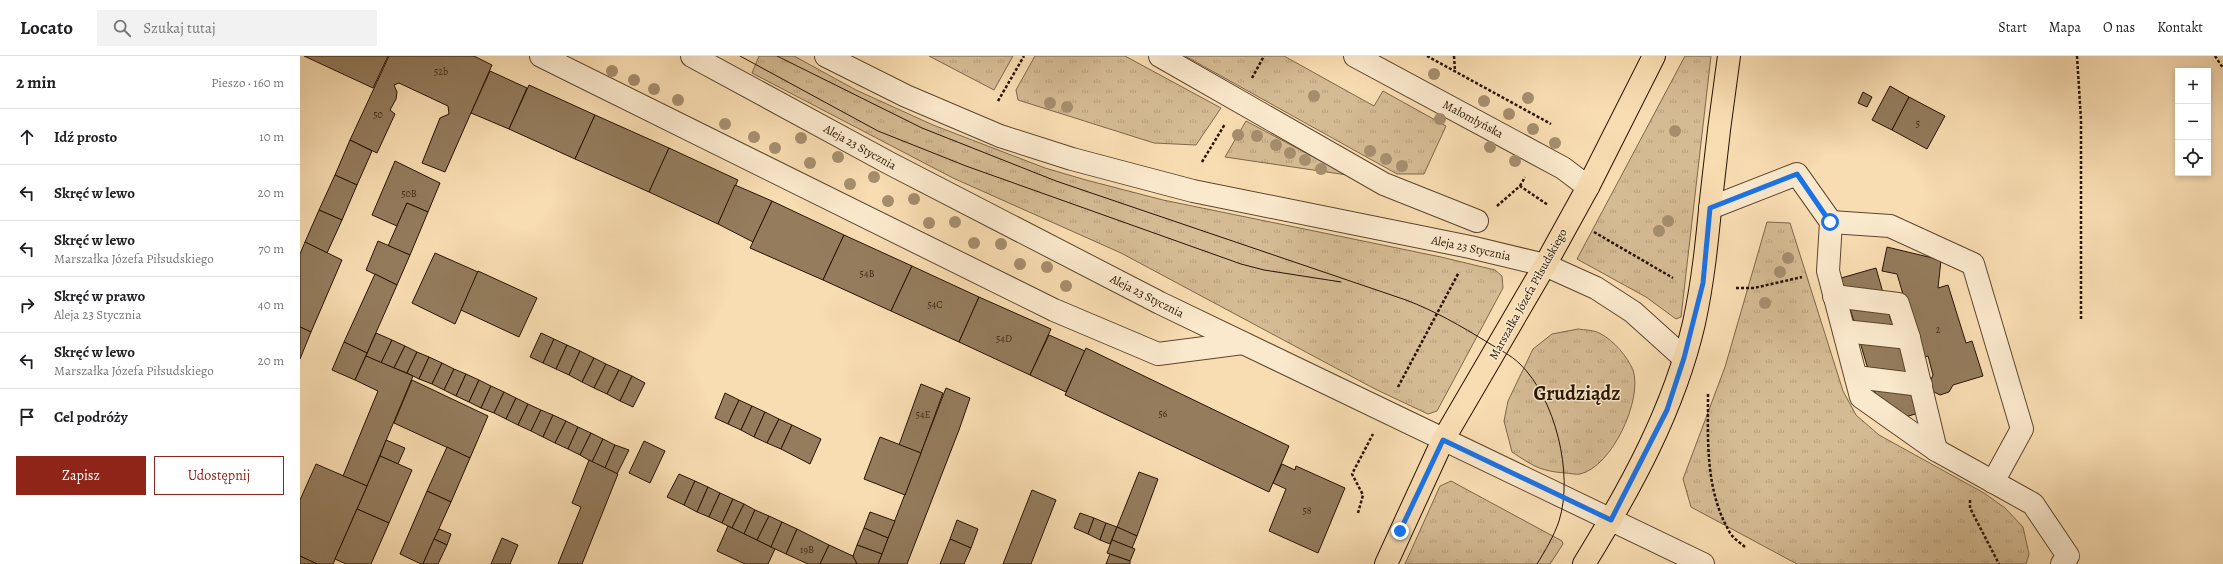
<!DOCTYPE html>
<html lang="pl">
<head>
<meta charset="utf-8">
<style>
	body { margin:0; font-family:Alegreya,serif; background:#f2f2f2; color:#202124 }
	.controls { position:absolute; right:12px; top:12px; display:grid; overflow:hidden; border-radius:0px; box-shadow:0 2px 6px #0003 }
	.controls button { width:36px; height:36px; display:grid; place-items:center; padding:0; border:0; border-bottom:1px solid #e0e0e0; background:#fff; color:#202124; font:20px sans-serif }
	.stop { position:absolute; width:12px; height:12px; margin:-9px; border:3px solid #1a73e8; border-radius:50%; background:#fff }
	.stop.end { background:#1a73e8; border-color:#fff; box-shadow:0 1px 4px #0008 }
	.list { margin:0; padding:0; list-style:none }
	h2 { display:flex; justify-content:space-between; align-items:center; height:52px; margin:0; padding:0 16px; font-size:17px }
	h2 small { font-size:13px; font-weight:400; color:#757577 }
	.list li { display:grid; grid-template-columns:26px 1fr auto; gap:12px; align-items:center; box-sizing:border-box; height:56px; padding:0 16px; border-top:1px solid #e0e0e0 }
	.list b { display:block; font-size:15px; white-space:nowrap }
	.list p { margin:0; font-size:13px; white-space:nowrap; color:#757577 }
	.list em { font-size:13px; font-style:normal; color:#757577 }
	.actions { display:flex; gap:8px; padding:12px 16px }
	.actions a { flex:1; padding:9px 0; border:1px solid #8f2418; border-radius:0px; text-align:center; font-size:14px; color:#8f2418 }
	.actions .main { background:#8f2418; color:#fff }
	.icon { flex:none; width:22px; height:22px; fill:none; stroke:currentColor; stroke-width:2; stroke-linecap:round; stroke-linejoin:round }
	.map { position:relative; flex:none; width:1923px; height:508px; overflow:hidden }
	header { display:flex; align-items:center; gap:24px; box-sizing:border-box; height:56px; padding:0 20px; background:#fff; border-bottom:1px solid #e0e0e0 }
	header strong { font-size:19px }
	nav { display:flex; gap:22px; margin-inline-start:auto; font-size:14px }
	.search { width:280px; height:36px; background:#f2f2f2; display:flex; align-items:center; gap:10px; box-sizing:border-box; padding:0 14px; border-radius:0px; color:#757577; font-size:15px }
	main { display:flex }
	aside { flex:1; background:#fff }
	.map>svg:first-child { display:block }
</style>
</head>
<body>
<header>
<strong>Locato</strong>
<div class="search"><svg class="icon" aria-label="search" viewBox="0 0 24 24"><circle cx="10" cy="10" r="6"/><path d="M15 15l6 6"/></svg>Szukaj tutaj</div>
<nav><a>Start</a><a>Mapa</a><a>O nas</a><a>Kontakt</a></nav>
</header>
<main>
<aside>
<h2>2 min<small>Pieszo · 160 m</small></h2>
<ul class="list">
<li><svg class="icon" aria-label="ahead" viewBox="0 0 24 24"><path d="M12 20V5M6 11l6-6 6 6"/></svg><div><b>Idź prosto</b></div><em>10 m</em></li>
<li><svg class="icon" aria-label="left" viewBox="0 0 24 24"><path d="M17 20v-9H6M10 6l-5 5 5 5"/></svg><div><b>Skręć w lewo</b></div><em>20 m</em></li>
<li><svg class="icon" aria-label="left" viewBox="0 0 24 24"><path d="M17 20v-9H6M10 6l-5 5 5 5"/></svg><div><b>Skręć w lewo</b><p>Marszałka Józefa Piłsudskiego</p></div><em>70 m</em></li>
<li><svg class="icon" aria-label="right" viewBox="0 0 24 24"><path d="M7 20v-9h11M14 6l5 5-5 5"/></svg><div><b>Skręć w prawo</b><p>Aleja 23 Stycznia</p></div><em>40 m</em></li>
<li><svg class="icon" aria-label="left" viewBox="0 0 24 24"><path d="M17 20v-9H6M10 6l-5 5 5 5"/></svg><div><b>Skręć w lewo</b><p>Marszałka Józefa Piłsudskiego</p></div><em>20 m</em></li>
<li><svg class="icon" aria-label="arrive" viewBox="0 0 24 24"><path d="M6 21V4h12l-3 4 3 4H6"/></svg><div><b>Cel podróży</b></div></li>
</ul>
<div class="actions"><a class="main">Zapisz</a><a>Udostępnij</a></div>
</aside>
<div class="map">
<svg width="1923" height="508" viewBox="0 0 1923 508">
	<defs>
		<pattern id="grass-tufts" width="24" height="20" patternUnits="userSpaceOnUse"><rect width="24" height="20" fill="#d5bb94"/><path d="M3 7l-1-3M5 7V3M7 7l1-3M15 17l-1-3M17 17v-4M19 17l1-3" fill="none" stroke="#b7a07e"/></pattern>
	</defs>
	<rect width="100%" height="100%" fill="#f9ddb2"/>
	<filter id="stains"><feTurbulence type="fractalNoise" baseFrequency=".005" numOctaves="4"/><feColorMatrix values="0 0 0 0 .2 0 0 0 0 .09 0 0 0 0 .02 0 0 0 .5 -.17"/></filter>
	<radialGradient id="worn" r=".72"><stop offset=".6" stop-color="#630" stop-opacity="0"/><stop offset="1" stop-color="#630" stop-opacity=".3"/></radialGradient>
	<g fill="url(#grass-tufts)" stroke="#7e674a">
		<polygon points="459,0 494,0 556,34 633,69 745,112 786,124 863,144 1141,201 1195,214 1202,220 1203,232 1137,355 1128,358 1075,333 821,197 653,122 452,17"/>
		<polygon points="629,0 713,0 694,34"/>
		<polygon points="735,0 825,0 921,52 896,89 854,87 718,44 716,34"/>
		<polygon points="885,0 984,0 1074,50 1083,35 1146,70 1124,118 1097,118"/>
		<polygon points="1385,0 1411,0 1381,261 1376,263 1346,241 1277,203"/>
		<polygon points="946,65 1047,119 925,101"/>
		<polygon points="1467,166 1490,167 1543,335 1556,359 1579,379 1684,437 1705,452 1723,471 1729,498 1726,508 1497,508 1391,451 1383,423 1425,311"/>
		<path d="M1278,273C1285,274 1295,274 1301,278C1314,285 1327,300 1333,314C1343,343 1312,411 1280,418C1276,419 1269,417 1265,417C1240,415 1233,410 1212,396L1204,365L1208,345L1233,293L1252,278Z"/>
		<polygon points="1151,425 1262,485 1263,488 1250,508 1105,508 1140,430"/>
	</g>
	<g fill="#947c5d" stroke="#261301">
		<polygon points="4,0 88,0 73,32"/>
		<polygon points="89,0 174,0 192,9 145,116 122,107 140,62 149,58 148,50 99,27 94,29 97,36 96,43 90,54 95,58 77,97 50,84"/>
		<polygon points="190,15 227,32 209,73 171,57"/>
		<polygon points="229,29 295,59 275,103 209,73"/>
		<polygon points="1590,30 1609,41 1592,74 1572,64"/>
		<polygon points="1563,36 1572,41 1567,51 1558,47"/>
		<polygon points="1609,41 1645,60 1627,93 1592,74"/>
		<polygon points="295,59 369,92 349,136 275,103"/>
		<polygon points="50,84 72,95 57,129 35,119"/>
		<polygon points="369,92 438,124 418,168 349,136"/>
		<polygon points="95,105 140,127 128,156 107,147 97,170 72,159"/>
		<polygon points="35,119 57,129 42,164 19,154"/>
		<polygon points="435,129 472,145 453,186 418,168"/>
		<polygon points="472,145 544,179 523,224 450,192"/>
		<polygon points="107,147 128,156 110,199 88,190"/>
		<polygon points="19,154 42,164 27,197 5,186"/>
		<polygon points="544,179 612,210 591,255 523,224"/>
		<polygon points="78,185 110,199 97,229 66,214"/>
		<polygon points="5,186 42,204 11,276 0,271 0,198"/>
		<polygon points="1587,191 1641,204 1638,232 1648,229 1666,287 1672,285 1683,320 1653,329 1649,336 1640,339 1632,335 1630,326 1633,319 1628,300 1622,302 1597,218 1582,215"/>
		<polygon points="135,197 178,216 155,268 112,247"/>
		<polygon points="612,210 679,241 659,286 591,255"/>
		<polygon points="1576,212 1591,265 1610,260 1619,357 1584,367 1541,222"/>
		<polygon points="178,215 237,242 219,281 161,254"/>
		<polygon points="75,218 97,229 67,297 44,286"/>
		<polygon points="679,241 751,273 730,319 659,286"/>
		<polygon points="0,271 11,276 0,303"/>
		<polygon points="76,277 92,284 81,307 66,300"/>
		<polygon points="241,277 254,283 243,307 230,301"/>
		<polygon points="749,279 785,295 766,336 730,319"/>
		<polygon points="254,283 267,289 256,313 243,307"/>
		<polygon points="92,284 105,290 94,312 81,307"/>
		<polygon points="44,286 67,297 55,324 32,314"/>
		<polygon points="267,289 280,295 269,319 256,313"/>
		<polygon points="105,290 117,296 107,317 94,312"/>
		<polygon points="786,292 989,390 969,436 765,339"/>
		<polygon points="280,295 294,302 282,326 269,319"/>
		<polygon points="117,296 129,301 119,323 107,317"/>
		<polygon points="66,300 113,320 67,430 43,420 78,335 55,324"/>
		<polygon points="129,301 142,307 132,328 119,323"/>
		<polygon points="294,302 306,308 294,332 282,326"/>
		<polygon points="142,307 154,313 144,334 132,328"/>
		<polygon points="306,308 319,314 307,338 294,332"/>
		<polygon points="154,313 166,318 156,340 144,334"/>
		<polygon points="319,314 332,320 320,345 307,338"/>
		<polygon points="166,318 179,324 169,346 156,340"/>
		<polygon points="332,320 345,327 333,351 320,345"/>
		<polygon points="112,324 188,360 170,402 94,367"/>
		<polygon points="179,324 191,330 181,352 169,346"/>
		<polygon points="621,328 643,337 621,397 599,389"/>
		<polygon points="191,330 204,336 194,357 181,352"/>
		<polygon points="646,332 670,342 659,374 607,508 578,508"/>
		<polygon points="204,336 216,342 206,363 194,357"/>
		<polygon points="425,337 439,344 428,368 415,362"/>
		<polygon points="216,342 228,348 218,369 206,363"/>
		<polygon points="439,344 452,350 441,374 428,368"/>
		<polygon points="228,348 241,354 231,375 218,369"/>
		<polygon points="452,350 465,356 454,381 441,374"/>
		<polygon points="241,354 253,359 243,381 231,375"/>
		<polygon points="465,356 479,363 467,387 454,381"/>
		<polygon points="253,359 266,365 255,387 243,381"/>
		<polygon points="479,363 492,369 481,393 467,387"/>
		<polygon points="266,365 278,371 268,393 255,387"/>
		<polygon points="492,369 521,383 510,408 481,393"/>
		<polygon points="278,371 291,377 280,399 268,393"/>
		<polygon points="291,377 303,383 292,406 280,399"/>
		<polygon points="580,381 621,397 605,439 564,423"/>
		<polygon points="303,383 315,389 305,412 292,406"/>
		<polygon points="86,384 105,392 98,408 80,400"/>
		<polygon points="344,385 365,395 350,427 329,417"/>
		<polygon points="315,389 329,394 317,418 305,412"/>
		<polygon points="147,391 170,402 151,446 127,435"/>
		<polygon points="80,400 112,414 89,467 57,453"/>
		<polygon points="289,404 318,418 282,508 258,508 281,451 272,447"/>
		<polygon points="16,408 67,430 33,508 17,508 0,500 0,444"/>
		<polygon points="982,408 995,414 996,410 1045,432 1018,497 969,475 986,433 973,427"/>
		<polygon points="839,416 858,423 837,480 817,471"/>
		<polygon points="379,418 395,425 384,449 367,441"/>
		<polygon points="395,425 408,431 397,456 384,449"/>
		<polygon points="408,431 420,437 409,461 397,456"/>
		<polygon points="732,434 756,444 731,508 703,508"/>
		<polygon points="127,435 151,446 123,508 121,508 100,498"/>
		<polygon points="420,437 433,443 422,467 409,461"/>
		<polygon points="433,443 444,448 432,472 422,467"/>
		<polygon points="444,448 455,454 444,478 432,472"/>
		<polygon points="57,453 89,467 71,508 46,508 35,503"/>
		<polygon points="455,454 469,460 457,484 444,478"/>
		<polygon points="570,456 595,465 588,482 564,472"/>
		<polygon points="780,457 794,462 788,478 774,472"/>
		<polygon points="469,460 482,466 471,491 457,484"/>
		<polygon points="794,462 806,467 800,484 788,478"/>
		<polygon points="657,464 678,473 671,492 650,483"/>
		<polygon points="482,466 497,473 486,498 471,491"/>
		<polygon points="806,467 817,471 810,488 800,484"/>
		<polygon points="428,470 475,493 468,508 445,508 417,495"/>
		<polygon points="817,471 837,480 832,492 812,484"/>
		<polygon points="564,472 588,482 582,498 557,489"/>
		<polygon points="139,473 151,478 147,489 134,483"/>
		<polygon points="497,473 529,489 520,508 508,508 486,498"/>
		<polygon points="202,482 218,489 210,508 191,508"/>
		<polygon points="134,483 147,489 138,508 123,508"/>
		<polygon points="650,483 671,492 664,508 640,508"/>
		<polygon points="812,484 835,493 830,505 807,497"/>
		<polygon points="529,489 555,501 557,508 520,508"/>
		<polygon points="557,489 582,498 578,508 557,508 553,500"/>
		<polygon points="810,498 830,505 830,508 806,508"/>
		<polygon points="0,500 17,508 0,508"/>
	</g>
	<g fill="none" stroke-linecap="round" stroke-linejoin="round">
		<g stroke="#5b462d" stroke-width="24">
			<g id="minor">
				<polyline points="241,0 754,254 858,298 943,287"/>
				<polyline points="392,0 589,107 860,247 1403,508"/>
				<polyline points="526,0 606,40 700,80 772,103 893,135 1170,191 1245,209 1296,232 1333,256 1384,302"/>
				<polyline points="860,0 1084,128 1177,165"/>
				<polyline points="1055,0 1263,112 1288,131"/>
				<polyline points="1410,152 1497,118 1531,166 1528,215 1561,341 1636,394 1733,448 1768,500 1762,508"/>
				<polyline points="1531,166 1590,170 1673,208 1722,373 1693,426"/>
				<polyline points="1534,240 1598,248 1609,282 1636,394"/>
				<polyline points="1544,275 1609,282"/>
				<polyline points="1556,321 1621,329"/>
			</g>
		</g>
		<g stroke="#261301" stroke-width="24">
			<g id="major">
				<polyline points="1086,508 1143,384 1245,209 1288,131 1354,0"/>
				<path d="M1284,508C1330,433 1374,354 1394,267C1403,226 1407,185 1411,144C1416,96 1422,48 1429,0"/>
			</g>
		</g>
		<g stroke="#261301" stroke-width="2.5" stroke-dasharray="3 2" stroke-linecap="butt">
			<polyline points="1127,0 1251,68"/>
			<polyline points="1154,0 1155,15"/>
			<polyline points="1777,0 1781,64 1781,265"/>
			<polyline points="1915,0 1923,12"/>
			<polyline points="952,22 964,0"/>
			<polyline points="698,45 724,0"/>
			<polyline points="902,106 925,68"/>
			<polyline points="1220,130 1225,121"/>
			<polyline points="1197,150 1220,130 1248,149"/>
			<polyline points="1294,176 1373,222"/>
			<polyline points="1436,232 1454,232 1502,221"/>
			<polyline points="1098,331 1159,216"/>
			<path d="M1408,338C1408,384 1405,433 1429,475C1432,482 1441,487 1446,492"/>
			<polyline points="1670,444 1670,452 1699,508"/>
			<polyline points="1058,457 1063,439 1052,418 1073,378"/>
		</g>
		<use href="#minor" stroke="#fbe9cd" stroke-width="22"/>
		<use href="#major" stroke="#f9ddb2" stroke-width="22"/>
		<g stroke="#261301" stroke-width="1">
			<polyline points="440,0 578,75 666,110 941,208 964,214 1041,226"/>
			<path d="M477,0L622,72L756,125L1106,244C1135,255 1161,270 1187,286C1198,293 1211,299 1220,308C1255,342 1274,418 1259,465C1254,480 1245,495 1237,508"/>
		</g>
	</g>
	<g fill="#a68e6d">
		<circle cx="312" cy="15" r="6"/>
		<circle cx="1134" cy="18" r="6"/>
		<circle cx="334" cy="24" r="6"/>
		<circle cx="354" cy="33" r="6"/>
		<circle cx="1014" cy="40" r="6"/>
		<circle cx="1228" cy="42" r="6"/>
		<circle cx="378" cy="44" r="6"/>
		<circle cx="1184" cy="45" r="6"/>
		<circle cx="750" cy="47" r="6"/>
		<circle cx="767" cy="51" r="6"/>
		<circle cx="1209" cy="58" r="6"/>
		<circle cx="1140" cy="63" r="6"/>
		<circle cx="425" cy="68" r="6"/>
		<circle cx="1233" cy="73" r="6"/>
		<circle cx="1375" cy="75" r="6"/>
		<circle cx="938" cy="79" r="6"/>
		<circle cx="957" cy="80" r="6"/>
		<circle cx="454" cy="81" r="6"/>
		<circle cx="501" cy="82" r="6"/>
		<circle cx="1255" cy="87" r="6"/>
		<circle cx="976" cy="89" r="6"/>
		<circle cx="1190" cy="91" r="6"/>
		<circle cx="475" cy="92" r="6"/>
		<circle cx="1070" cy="95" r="6"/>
		<circle cx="990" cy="97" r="6"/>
		<circle cx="538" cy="101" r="6"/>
		<circle cx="1086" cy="103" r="6"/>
		<circle cx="1005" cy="104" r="6"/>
		<circle cx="1215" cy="105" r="6"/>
		<circle cx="510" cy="107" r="6"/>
		<circle cx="1102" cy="110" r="6"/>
		<circle cx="1021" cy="113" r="6"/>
		<circle cx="574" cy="121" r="6"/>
		<circle cx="550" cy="128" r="6"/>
		<circle cx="614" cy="143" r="6"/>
		<circle cx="588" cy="145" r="6"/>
		<circle cx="1368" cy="165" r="6"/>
		<circle cx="655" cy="166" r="6"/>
		<circle cx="629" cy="167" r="6"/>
		<circle cx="1359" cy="175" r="6"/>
		<circle cx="674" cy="187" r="6"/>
		<circle cx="701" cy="188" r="6"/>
		<circle cx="1488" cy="202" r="6"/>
		<circle cx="720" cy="208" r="6"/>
		<circle cx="747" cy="211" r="6"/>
		<circle cx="1480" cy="216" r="6"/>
		<circle cx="766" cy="230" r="6"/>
		<circle cx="1465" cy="247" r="6"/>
	</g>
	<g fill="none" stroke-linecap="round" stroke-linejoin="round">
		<polyline stroke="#1a73e8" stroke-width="5" points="1100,475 1143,384 1311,464 1367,354 1384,302 1403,227 1410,152 1497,118 1530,166"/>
	</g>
	<g text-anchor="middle" stroke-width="3" stroke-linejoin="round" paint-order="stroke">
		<g font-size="10" fill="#422d18">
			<text x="141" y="19">52b</text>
			<text x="78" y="62">50</text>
			<text x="1618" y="71">5</text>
			<text x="109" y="141">50B</text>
			<text x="567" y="221">54B</text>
			<text x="635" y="252">54C</text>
			<text x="1638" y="277">2</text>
			<text x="704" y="286">54D</text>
			<text x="863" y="361">56</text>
			<text x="623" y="362">54E</text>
			<text x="1007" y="458">58</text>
			<text x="507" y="497">19B</text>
		</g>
		<g font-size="12" fill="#261301" stroke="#fbe9cd">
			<text transform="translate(1173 63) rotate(28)" y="4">Małomłyńska</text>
			<text transform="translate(560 91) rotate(29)" y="4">Aleja 23 Stycznia</text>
			<text transform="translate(1171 192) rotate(12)" y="4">Aleja 23 Stycznia</text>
			<text transform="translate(1228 238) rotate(-61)" y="4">Marszałka Józefa Piłsudskiego</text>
			<text transform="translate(847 240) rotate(27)" y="4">Aleja 23 Stycznia</text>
		</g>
		<g font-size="20" font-weight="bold" fill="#261301" stroke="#fbe9cd">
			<text x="1277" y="344">Grudziądz</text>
		</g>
	</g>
	<rect width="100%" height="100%" filter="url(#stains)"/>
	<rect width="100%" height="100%" fill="url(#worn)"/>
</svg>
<div class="controls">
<button>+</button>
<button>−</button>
<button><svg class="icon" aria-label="locate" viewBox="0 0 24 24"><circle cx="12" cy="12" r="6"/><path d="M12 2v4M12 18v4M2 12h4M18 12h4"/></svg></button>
</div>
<div class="stop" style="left:1530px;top:166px"></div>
<div class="stop end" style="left:1100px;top:475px"></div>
</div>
</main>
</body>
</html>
